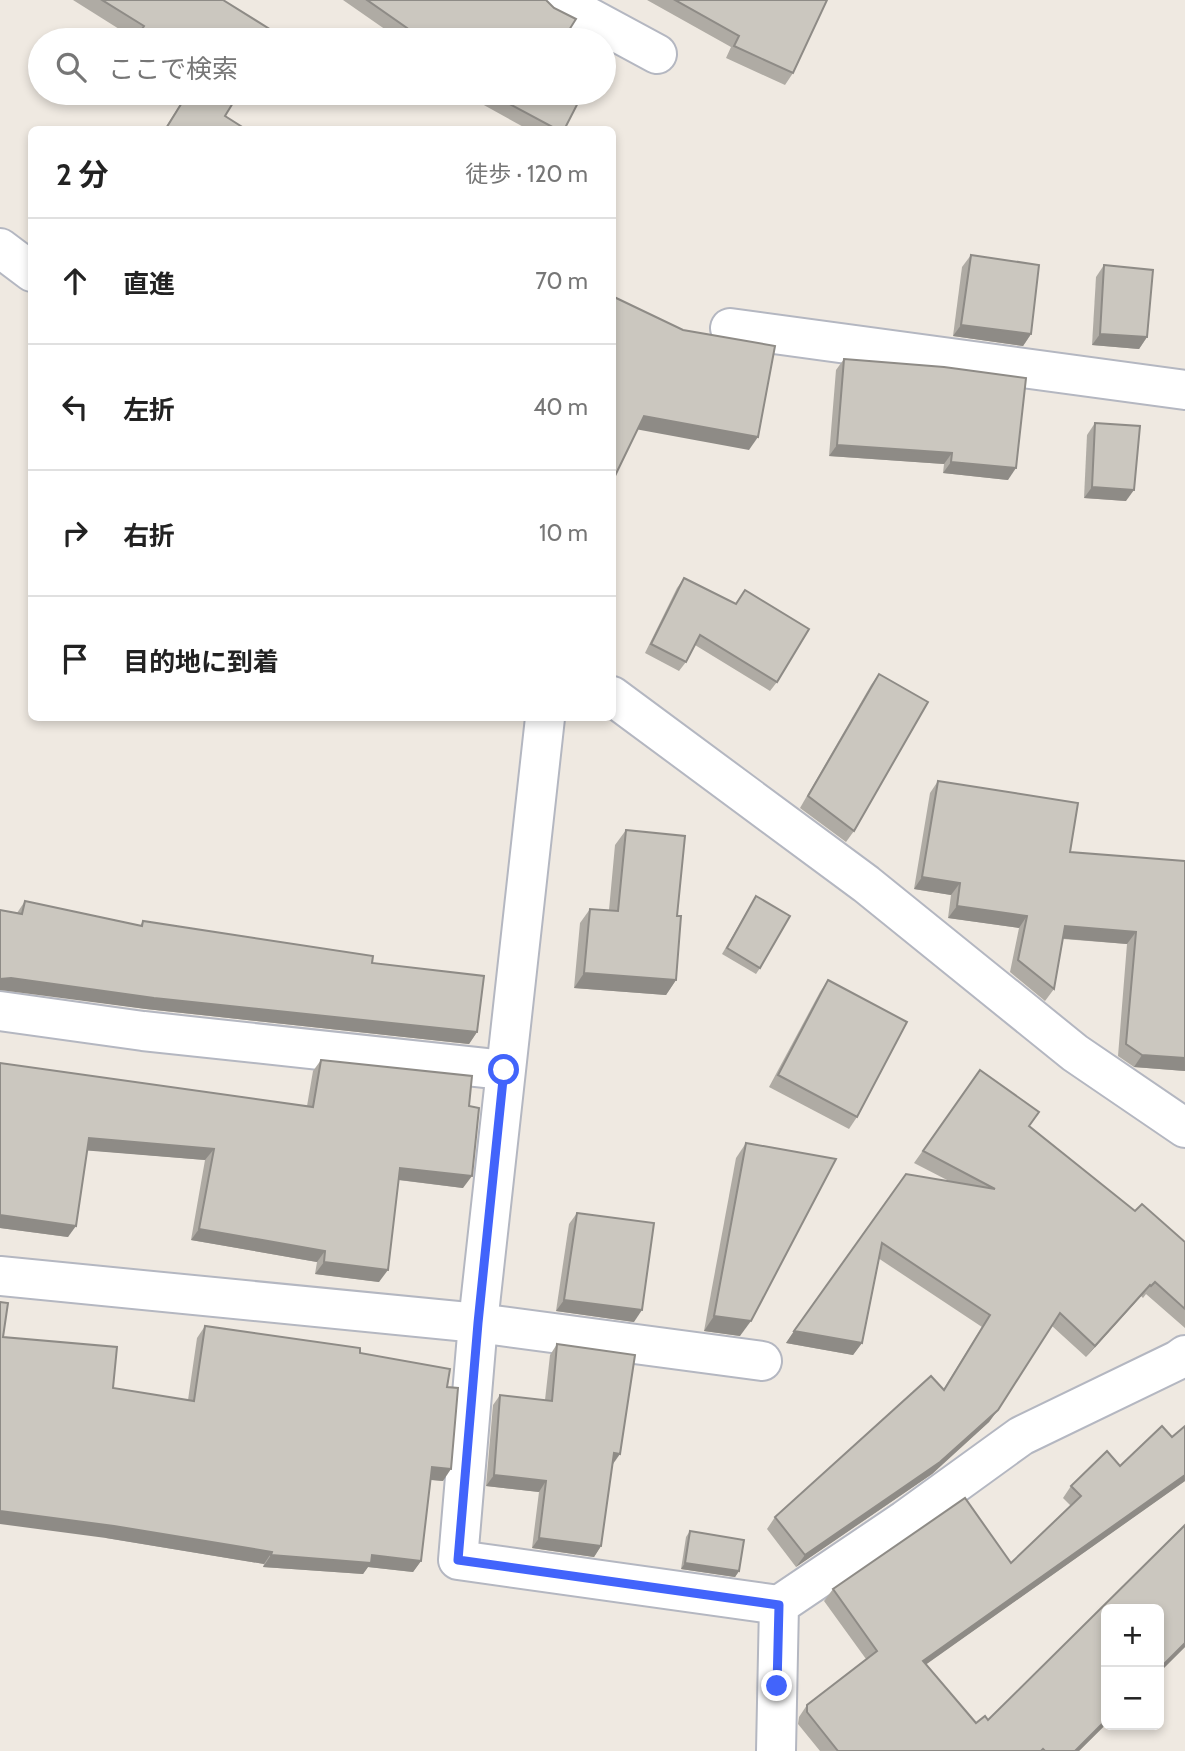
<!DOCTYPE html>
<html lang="ja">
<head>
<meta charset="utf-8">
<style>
	body { margin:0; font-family:Cabin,"Noto Sans JP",sans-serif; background:#f6f6f6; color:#222 }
	.controls { position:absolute; right:21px; bottom:21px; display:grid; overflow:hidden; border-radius:10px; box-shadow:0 4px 10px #0003 }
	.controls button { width:63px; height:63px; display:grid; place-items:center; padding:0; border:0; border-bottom:2px solid #e0e0e0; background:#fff; color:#222; font:35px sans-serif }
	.stop { position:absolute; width:21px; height:21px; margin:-16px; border:5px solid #4264fb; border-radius:50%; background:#fff }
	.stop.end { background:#4264fb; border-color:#fff; box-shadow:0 2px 7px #0008 }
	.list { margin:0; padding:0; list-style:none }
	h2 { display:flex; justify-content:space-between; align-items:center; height:91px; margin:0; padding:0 28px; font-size:30px }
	h2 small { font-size:23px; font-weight:400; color:#767676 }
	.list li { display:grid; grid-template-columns:46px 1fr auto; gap:21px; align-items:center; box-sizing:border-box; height:126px; padding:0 28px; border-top:2px solid #e0e0e0 }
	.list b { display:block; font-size:26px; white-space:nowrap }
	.list em { font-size:23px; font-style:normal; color:#767676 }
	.icon { flex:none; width:38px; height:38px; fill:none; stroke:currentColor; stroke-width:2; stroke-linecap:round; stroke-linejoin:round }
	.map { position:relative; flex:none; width:1185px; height:1751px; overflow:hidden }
	.search { position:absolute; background:#fff; box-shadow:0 4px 10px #0003; left:28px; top:28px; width:588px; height:77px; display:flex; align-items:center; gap:18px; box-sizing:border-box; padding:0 24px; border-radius:38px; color:#767676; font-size:26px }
	.panel { position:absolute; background:#fff; box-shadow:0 4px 10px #0003; left:28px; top:126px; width:588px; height:595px; border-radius:10px }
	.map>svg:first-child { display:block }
</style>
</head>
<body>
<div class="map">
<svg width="1185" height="1751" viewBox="0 0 1185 1751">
	<rect width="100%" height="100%" fill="#efe9e1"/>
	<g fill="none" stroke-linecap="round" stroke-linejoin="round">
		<g stroke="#b4b7c1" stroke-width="42">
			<g id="minor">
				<polyline points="557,0 657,54"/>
				<polyline points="0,248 32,272"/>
				<polyline points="730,328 1185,390"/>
				<polyline points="612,696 866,884 1075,1053 1185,1128"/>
				<polyline points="545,718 478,1323 458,1560 779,1605"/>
				<polyline points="0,1011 143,1031 504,1070"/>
				<polyline points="0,1276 478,1323 762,1361"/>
				<polyline points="776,1751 779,1605 905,1520 1021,1436 1178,1360 1185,1355"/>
			</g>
		</g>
		<use href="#minor" stroke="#fff" stroke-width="38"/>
	</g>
	<g fill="#afaba4">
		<polygon points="73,0 223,0 271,40 135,40 135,39"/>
		<polygon points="343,0 546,0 569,30 588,40 398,40 399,39"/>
		<polygon points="647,0 827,0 793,73 785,85 726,58 731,47"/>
		<polygon points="187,93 239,93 225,116 247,130 164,130"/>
		<polygon points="464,93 583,93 564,130 529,130 473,99"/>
		<polygon points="971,255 1031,334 1023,346 953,336 962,267"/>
		<polygon points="1104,265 1147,337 1139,349 1092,345 1096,277"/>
		<polygon points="844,359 1008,480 943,473 944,464 829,456 836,370"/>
		<polygon points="1095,423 1126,501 1084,498 1087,435"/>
		<polygon points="684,578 735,604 745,590 777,682 770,691 695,645 686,662 679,671 645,653 677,588"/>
		<polygon points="879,674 854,831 846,842 800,808 871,685"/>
		<polygon points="938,781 1070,852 1185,861 1185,1071 1134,1067 1118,1056 1127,944 1063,939 1054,989 1045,1001 1010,972 1019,928 948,918 951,895 914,889 930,793"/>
		<polygon points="626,830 677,916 676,980 666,995 574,988 580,923 590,909 609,910 615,845"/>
		<polygon points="756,896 760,968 756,974 722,954"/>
		<polygon points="25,901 140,926 143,921 372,963 477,1032 469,1044 146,1009 3,989 17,913"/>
		<polygon points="828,980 857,1117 849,1129 769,1087 820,992"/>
		<polygon points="321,1060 469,1106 463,1188 398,1180 379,1282 315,1274 317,1262 191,1240 205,1160 87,1150 68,1237 0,1228 0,1063 307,1106 313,1071"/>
		<polygon points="980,1070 1029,1126 1135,1211 1185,1242 1185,1328 1146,1294 1143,1298 1141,1296 1086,1357 1052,1326 989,1422 932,1474 796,1567 767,1529 775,1517 943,1390 982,1327 878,1258 862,1343 853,1355 786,1343 906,1174 949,1181 914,1163"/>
		<polygon points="746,1143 740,1336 704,1331 736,1158"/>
		<polygon points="577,1213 634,1322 556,1311 569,1224"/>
		<polygon points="205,1326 360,1353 447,1387 443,1481 430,1480 421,1561 413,1572 368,1567 363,1574 263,1567 264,1564 106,1538 3,1337 113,1388 188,1400 197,1338"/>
		<polygon points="557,1344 612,1464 601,1546 594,1557 532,1548 539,1492 486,1486 493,1405 500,1395 545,1400 550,1355"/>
		<polygon points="1172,1437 1185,1481 926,1664 976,1723 988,1720 1185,1525 1185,1647 1079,1751 820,1751 798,1724 799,1717 807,1705 866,1659 824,1601 833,1589 1011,1563 1071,1506 1063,1498 1071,1486 1120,1466"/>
		<polygon points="690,1531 739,1571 735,1577 681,1569 686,1537"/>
	</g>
	<g fill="#8e8b86">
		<polygon points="961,325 1031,334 1023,346 953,336"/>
		<polygon points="1100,334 1147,337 1139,349 1092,345"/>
		<polygon points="644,416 758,437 749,450 635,429"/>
		<polygon points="837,445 952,453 944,464 829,456"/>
		<polygon points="951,462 1016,468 1008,480 943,473"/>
		<polygon points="1092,487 1134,490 1126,501 1084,498"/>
		<polygon points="922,877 960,883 951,895 914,889"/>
		<polygon points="957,906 1027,916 1019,928 948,918"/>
		<polygon points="1065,926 1136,932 1127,944 1057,938"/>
		<polygon points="584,973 676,980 666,995 574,988"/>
		<polygon points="11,978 477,1032 469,1044 146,1009 0,990 0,979"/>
		<polygon points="1142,1055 1185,1058 1185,1071 1134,1067"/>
		<polygon points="89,1138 214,1149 205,1160 81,1150"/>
		<polygon points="400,1168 472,1176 463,1188 392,1179"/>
		<polygon points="0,1215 76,1226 68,1237 0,1228"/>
		<polygon points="199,1229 325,1251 317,1262 191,1240"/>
		<polygon points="324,1262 388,1270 379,1282 315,1274"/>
		<polygon points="1150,1285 1141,1296 1086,1357 1095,1346"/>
		<polygon points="564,1300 642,1310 634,1322 556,1311"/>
		<polygon points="714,1316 751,1321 740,1336 704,1331"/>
		<polygon points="794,1331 862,1343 853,1355 786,1343"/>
		<polygon points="998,1410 989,1422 932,1474 796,1567 805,1555"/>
		<polygon points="614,1453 620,1454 613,1464"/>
		<polygon points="432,1467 451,1469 443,1481 423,1479"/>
		<polygon points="494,1475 546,1481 539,1492 486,1486"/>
		<polygon points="1185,1475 1185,1481 914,1673 923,1661"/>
		<polygon points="0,1511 114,1526 272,1552 264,1564 106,1538 0,1524"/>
		<polygon points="539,1538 601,1546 594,1557 532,1548"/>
		<polygon points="271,1555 372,1555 421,1561 413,1572 368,1567 363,1574 263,1567"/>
		<polygon points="685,1563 739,1571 735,1577 681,1569"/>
		<polygon points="1185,1643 1185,1647 1159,1673 1159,1669"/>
		<polygon points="1106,1720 1106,1724 1079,1751 1075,1751"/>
	</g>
	<g fill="#cbc7bf" stroke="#8e8b86" stroke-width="2">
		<polygon points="102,0 223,0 276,33 271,40 156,40 141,31 144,26"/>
		<polygon points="367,0 546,0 554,8 576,19 569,30 588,40 415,40 404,32 407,28"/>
		<polygon points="675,0 827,0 793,73 734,46 739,36"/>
		<polygon points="188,93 239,93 225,116 247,130 165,130"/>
		<polygon points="489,93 583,93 564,130 558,130"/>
		<polygon points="971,255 1039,265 1031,334 961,325"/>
		<polygon points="1104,265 1153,270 1147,337 1100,334"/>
		<polygon points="612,296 683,330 775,346 758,437 644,416 612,482"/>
		<polygon points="844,359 944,367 1026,378 1016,468 951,462 952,453 837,445"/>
		<polygon points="1095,423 1140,426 1134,490 1092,487"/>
		<polygon points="684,578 736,604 745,590 809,629 777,682 700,635 686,662 651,644"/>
		<polygon points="879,674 928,702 854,831 808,796"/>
		<polygon points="938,781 1078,803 1070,852 1185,861 1185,1058 1142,1055 1126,1044 1136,932 1065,926 1054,989 1018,960 1027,916 957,906 960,883 922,877"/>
		<polygon points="626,830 685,836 677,916 681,916 676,980 584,973 590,909 618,911"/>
		<polygon points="756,896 790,916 760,968 727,948"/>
		<polygon points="25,901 142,926 143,921 373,956 372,963 484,976 477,1032 154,998 11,978 0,979 0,910 22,914"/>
		<polygon points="828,980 907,1022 857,1117 778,1075"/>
		<polygon points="321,1060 472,1076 469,1106 479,1108 472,1176 400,1168 388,1270 324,1262 325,1251 199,1229 214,1149 89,1138 76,1226 0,1215 0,1063 313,1107"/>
		<polygon points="980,1070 1039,1112 1029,1126 1135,1211 1142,1204 1185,1242 1185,1309 1155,1282 1151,1286 1150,1285 1095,1346 1060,1313 998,1410 940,1462 805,1555 775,1517 931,1376 944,1390 990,1315 882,1243 862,1343 794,1331 906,1174 995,1189 923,1151"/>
		<polygon points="746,1143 836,1159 751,1321 714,1316"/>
		<polygon points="577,1213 654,1223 642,1310 564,1300"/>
		<polygon points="0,1302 8,1303 3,1337 117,1347 113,1388 194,1401 205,1326 360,1348 360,1353 450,1369 447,1387 458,1388 451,1469 432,1467 421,1561 372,1555 371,1563 271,1555 272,1552 114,1526 0,1511"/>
		<polygon points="557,1344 635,1355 620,1454 614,1453 601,1546 539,1538 546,1481 494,1475 500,1395 552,1401"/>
		<polygon points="1162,1426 1172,1437 1185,1426 1185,1475 923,1661 976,1723 985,1716 988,1720 1185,1525 1185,1643 1159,1669 1159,1609 1106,1609 1106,1720 1075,1751 1045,1751 1043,1749 1041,1751 838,1751 807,1712 807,1705 877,1651 833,1589 965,1498 1011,1563 1081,1496 1071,1486 1107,1451 1120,1466"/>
		<polygon points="690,1531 744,1540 739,1571 685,1563"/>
	</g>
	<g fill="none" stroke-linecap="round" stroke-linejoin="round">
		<polyline stroke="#4264fb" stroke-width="9" points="504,1070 478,1323 458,1560 779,1605 777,1686"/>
	</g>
</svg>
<div class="controls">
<button>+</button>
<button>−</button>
</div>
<div class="stop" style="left:504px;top:1070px"></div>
<div class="stop end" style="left:777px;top:1686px"></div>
<div class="search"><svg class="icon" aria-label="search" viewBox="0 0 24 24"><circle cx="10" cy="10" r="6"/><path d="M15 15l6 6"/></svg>ここで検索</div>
<section class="panel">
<h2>2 分<small>徒歩 · 120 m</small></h2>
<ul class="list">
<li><svg class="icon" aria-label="ahead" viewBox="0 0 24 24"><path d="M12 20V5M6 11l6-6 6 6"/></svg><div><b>直進</b></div><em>70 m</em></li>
<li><svg class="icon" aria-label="left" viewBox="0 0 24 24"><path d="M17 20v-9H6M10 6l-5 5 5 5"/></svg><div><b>左折</b></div><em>40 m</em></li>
<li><svg class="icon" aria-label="right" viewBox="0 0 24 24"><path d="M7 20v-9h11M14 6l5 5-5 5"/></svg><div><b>右折</b></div><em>10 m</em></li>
<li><svg class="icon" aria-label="arrive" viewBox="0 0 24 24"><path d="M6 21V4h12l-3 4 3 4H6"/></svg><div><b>目的地に到着</b></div></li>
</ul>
</section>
</div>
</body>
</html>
